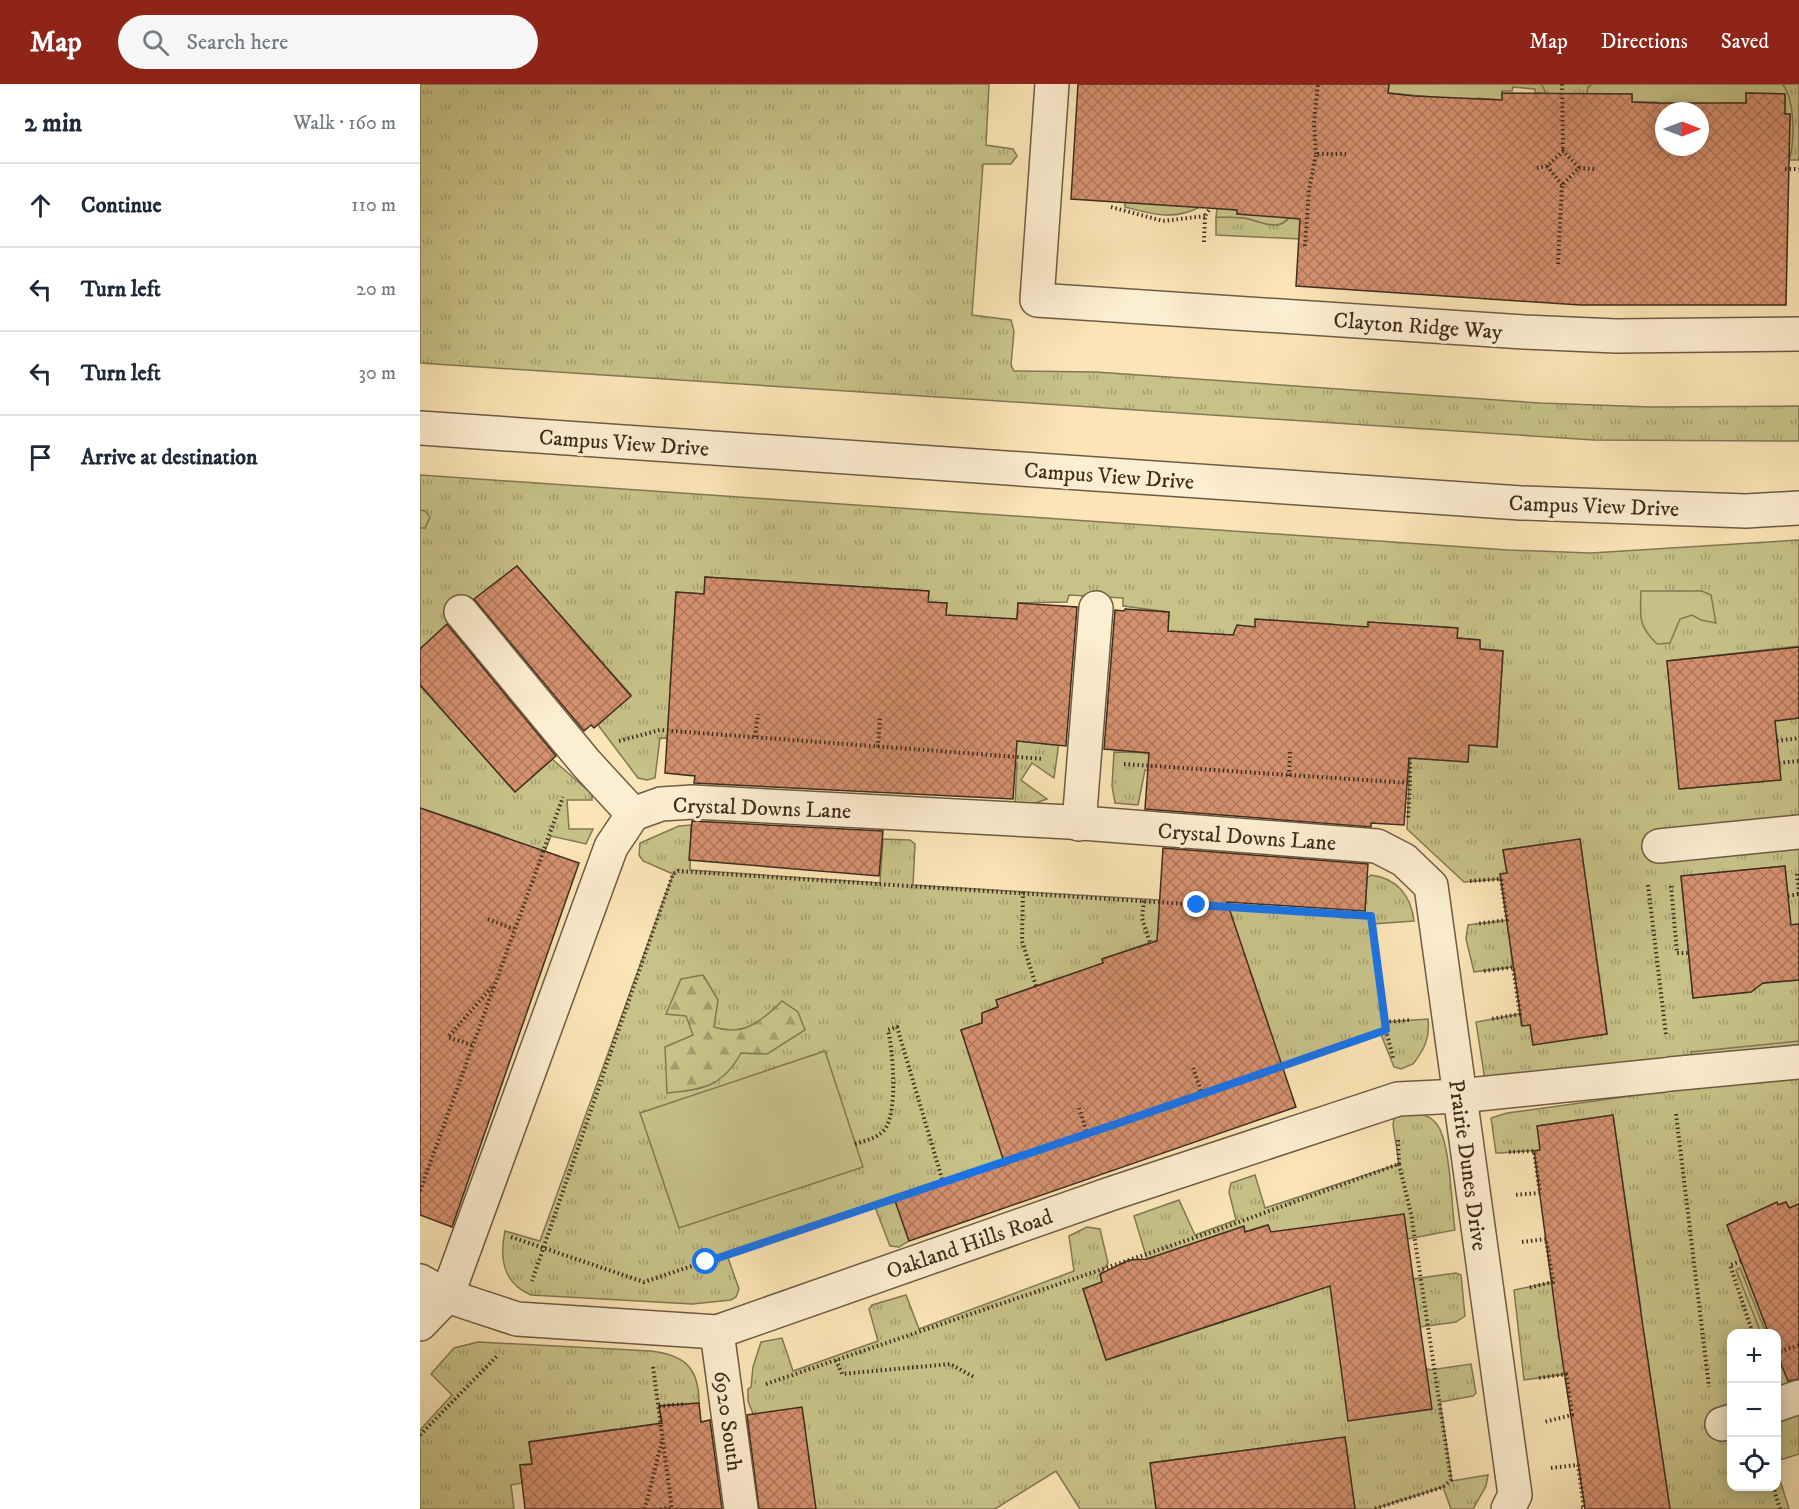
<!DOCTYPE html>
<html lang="en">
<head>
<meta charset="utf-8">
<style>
	body { margin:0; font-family:"IM FELL DW Pica",serif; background:#f6f6f7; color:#1f2937 }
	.controls { position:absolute; right:18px; bottom:18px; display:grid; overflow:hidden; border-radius:12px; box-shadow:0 3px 15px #0003 }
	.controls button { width:54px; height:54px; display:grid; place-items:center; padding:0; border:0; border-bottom:2px solid #e0e1e3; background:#fff; color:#1f2937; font:30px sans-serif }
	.compass { position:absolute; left:1235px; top:18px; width:54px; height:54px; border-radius:50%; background:#fff; box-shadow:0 3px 15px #0003; rotate:90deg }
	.stop { position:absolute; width:18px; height:18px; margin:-14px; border:4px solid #1a73e8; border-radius:50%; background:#fff }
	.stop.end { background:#1a73e8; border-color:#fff; box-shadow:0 2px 6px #0008 }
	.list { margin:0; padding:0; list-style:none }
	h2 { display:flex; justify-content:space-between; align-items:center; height:78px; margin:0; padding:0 24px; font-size:26px }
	h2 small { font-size:20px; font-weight:400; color:#747a83 }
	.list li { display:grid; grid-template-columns:39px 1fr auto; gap:18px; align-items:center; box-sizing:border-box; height:84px; padding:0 24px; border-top:2px solid #e0e1e3 }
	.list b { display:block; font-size:22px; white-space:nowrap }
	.list em { font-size:20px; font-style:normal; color:#747a83 }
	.icon { flex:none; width:33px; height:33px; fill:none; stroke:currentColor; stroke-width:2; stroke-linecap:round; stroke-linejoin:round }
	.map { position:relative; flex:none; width:1379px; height:1425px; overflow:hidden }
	header { display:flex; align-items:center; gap:36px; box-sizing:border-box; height:84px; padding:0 30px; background:#8f2418; color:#fff }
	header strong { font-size:28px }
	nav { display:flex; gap:33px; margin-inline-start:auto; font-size:21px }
	.search { width:420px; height:54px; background:#f6f6f7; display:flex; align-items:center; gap:15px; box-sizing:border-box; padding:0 21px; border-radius:33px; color:#747a83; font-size:22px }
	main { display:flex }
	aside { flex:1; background:#fff }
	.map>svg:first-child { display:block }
</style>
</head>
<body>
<header>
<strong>Map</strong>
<div class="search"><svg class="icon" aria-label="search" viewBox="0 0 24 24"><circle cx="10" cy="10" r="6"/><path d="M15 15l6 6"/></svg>Search here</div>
<nav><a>Map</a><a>Directions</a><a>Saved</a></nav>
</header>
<main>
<aside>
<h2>2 min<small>Walk · 160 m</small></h2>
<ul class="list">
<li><svg class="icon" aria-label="ahead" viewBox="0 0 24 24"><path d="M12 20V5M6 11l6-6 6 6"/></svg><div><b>Continue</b></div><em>110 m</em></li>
<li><svg class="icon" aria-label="left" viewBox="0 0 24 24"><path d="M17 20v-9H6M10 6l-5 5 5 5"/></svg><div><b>Turn left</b></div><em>20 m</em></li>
<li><svg class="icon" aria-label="left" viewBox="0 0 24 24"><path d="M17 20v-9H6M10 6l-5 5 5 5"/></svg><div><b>Turn left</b></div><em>30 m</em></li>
<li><svg class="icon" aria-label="arrive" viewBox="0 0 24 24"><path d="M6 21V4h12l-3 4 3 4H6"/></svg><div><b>Arrive at destination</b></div></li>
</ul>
</aside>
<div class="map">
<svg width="1379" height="1425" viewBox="0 0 1379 1425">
	<defs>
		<pattern id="grass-tufts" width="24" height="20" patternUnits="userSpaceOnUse" patternTransform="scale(1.5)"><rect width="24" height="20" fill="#c7c288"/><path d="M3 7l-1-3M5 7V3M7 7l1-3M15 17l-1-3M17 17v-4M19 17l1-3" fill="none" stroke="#a39e6f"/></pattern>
		<pattern id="forest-firs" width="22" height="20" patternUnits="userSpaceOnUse" patternTransform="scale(1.5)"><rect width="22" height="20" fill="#c7c288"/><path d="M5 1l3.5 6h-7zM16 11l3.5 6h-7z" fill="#a39e6f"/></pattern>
		<pattern id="building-cross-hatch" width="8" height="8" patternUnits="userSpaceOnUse" patternTransform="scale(1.5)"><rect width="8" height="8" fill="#d6916f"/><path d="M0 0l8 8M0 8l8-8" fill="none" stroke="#af775b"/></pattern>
	</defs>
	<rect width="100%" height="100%" fill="#fbe5b6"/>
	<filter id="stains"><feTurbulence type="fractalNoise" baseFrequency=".00333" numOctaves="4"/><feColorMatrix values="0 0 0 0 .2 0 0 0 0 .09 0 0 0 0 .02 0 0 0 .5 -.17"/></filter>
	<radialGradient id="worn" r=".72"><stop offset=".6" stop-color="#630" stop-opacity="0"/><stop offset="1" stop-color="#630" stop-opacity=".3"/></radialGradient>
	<g fill="url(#grass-tufts)" stroke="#837853" stroke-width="1.5">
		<polygon points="0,0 569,0 566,61 593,65 597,72 591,80 563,80 552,231 591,236 594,247 591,281 594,287 676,288 1120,319 1231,323 1379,322 1379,357 1174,356 0,279"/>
		<path d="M894,0L880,155L796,151V133C807,134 818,132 829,135C845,139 860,148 871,131Z"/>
		<polygon points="1121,0 1173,0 1167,9 1165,18 1126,49"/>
		<path d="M1362,0H1379V76H1369C1375,56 1374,17 1362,0Z"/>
		<polygon points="0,391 1088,466 1171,469 1379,456 1379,562 1247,577 1260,705 1360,696 1354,636 1379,634 1379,840 1370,841 1365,782 1261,793 1273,914 1331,908 1334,900 1379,896 1379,1120 1369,1124 1366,1118 1307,1141 1349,1249 1312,1250 1312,1402 1356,1402 1357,1386 1369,1425 1250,1425 1224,1250 1149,1261 1146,1290 1104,1296 1094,1206 1133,1198 1221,1226 1193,1031 1118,1042 1120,1066 1080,1069 1076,1069 1071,1034 1087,1029 1240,1008 1067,1009 1056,938 1100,930 1101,941 1110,941 1113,961 1187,949 1160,755 1083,766 1087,789 1081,795 1044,798 987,745 990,674 1048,678 1049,661 1077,663 1083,567 1060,565 1060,556 1037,554 1037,544 948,538 947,550 912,540 836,535 835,543 817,542 813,551 791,550 785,638 869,694 725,686 718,721 695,719 692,702 694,668 740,669 749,528 703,522 703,514 649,511 647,518 598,519 590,656 634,661 639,658 634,694 612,679 601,696 627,715 613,720 595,720 597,679 461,670 526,531 527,519 508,518 509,507 285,493 284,510 256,508 250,604 274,605 333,659 240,654 235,694 227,696 218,694 178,641 211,611 97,482 58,512 0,565"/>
		<polygon points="0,601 95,708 132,675 172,710 172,716 147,716 149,745 173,745 166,760 131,752 94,845 71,778 80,751 0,724"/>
		<path d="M271,741L270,786L460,799L463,755L490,756L495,760L493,801L838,822L942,831L945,827L947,794L951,791C977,794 991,812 994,837L952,840L965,938L1008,935C1010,953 1005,965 993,980L981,985L974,983L960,948L816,999L848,940L832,892L766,846L682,875L686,887C662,890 639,892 617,902C598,910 582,922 562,929V939L541,946L553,980L667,1049L475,1114L489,1157L479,1163L470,1162L455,1123L307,1171L319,1205L316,1213L311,1216L272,1220L111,1211C83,1199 79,1175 85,1147L120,1157L253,790L223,777L219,771L220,759L259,742Z"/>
		<polygon points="1087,836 1093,883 1054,888 1046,855 1048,841"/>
		<path d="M988,1030C998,1030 1007,1030 1014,1037C1031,1051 1031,1122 1035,1146L987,1155L984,1130L908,1141L938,1335L1011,1325L1006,1284L1010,1286L1051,1280L1056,1309L1053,1312L1020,1318L1032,1397L1068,1391L1066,1402L1053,1425H1031L1023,1403L954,1425H935L925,1353L731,1379L736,1425H660L636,1387L575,1425H396L333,1330L328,1317V1305L331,1303L333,1283L341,1258L362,1254L373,1287L458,1257L449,1225L452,1221L486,1211L499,1245L654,1187L649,1152L667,1143L680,1145L688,1179L680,1191L682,1199L663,1205L686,1276L872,1215L848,1141L825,1148L824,1143L727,1175L714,1132L759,1116L775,1151L816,1136L809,1108L811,1099L835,1091L845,1124L979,1080L973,1041L974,1034Z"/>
		<polygon points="1036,1189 1041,1191 1045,1232 1036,1238 1000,1243 993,1195"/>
		<polygon points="1379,1256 1379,1370 1357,1377 1356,1264"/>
		<path d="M58,1258L231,1267C265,1271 279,1284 279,1319L239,1322L252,1424L240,1425L196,1345L109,1358L112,1380L100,1381L102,1399L91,1401L94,1425H0V1346L32,1311L11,1290L34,1264Z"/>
	</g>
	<path fill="url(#forest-firs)" stroke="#837853" stroke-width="1.5" d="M283,891L298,916L294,943C323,953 342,937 362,917L378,928L385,946L347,970L321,969C303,1002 283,1006 247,1009L245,963L273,951L266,932L246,930L261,895Z"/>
	<g fill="#c7c288" stroke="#837853" stroke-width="1.5">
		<path d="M969,0H1121C1129,10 1125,19 1120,29L1121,9H1115V5L1093,3L1092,7H1082V16L1057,14V17L968,9Z"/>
		<path d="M1173,0H1362C1375,13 1375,59 1369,76L1370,31L1365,30V10L1326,9V19H1301L1300,22H1237V18H1212V10H1175L1165,19L1168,3Z"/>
		<path d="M705,91L780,123C753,137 732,130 705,123Z"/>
		<path d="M797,124L817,126V130L871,131C860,148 845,139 829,135C818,132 807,134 796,133Z"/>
		<polygon points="0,426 5,427 10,433 5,444 0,444"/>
		<path d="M1221,507H1282L1291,511L1296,539L1281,536L1272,531L1260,535L1250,559L1237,560C1218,541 1220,534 1221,507Z"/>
		<polygon points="1379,957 1379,966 1272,976 1271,968"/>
		<polygon points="405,967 443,1083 259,1144 220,1029"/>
		<polygon points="1320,1184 1346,1249 1341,1249 1316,1186"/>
	</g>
	<g fill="url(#building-cross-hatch)" stroke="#3f2d1e" stroke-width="1.5" fill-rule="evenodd">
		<path d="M658,0H969L968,9L994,12L1082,16V9L1212,10V18L1237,19H1326V9L1365,10V30H1370L1366,221H1160L876,202L880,135L817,130V126L651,115ZM1244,27H1280V63H1244Z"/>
		<polygon points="97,482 211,612 174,644 171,641 164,647 54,515"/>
		<polygon points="285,493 509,507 508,518 527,519 526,531 597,535 598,519 657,523 646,662 597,657 593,715 274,699 275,692 245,689 256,508 284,510"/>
		<polygon points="705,525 749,528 748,547 813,551 817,541 835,543 835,535 948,543 948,538 1038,544 1037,554 1060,556 1060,565 1083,567 1077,663 1049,661 1048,678 989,674 984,741 951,739 951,743 725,725 729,669 684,665 695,526 704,527"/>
		<polygon points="27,540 136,672 95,708 0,601 0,565"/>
		<polygon points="1379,563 1379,634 1355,637 1361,696 1259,705 1247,577"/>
		<polygon points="0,724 159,779 32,1143 0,1131"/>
		<polygon points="272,737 463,747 459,792 269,776"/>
		<polygon points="1160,755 1187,950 1113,961 1110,941 1102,942 1080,790 1087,789 1083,766"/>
		<polygon points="743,764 948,780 945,827 807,818 876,1023 489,1157 474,1114 585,1081 541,946 562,939 562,929 578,923 576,916 683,879 682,875 737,857"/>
		<polygon points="1365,782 1371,841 1379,840 1379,896 1343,899 1331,908 1273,914 1261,792"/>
		<polygon points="1193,1031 1224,1250 1250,1425 1165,1425 1138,1247 1114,1067 1120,1066 1117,1042"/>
		<polygon points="1357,1118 1358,1121 1366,1118 1369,1124 1379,1120 1379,1295 1368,1297 1356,1268 1356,1250 1349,1250 1307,1141"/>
		<polygon points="984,1130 1012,1325 928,1337 910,1202 686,1276 663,1205 682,1198 680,1190 709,1176 727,1175 824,1142 825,1148 848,1141 851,1148"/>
		<polygon points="279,1319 281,1338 290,1336 302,1425 105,1425 100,1381 112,1380 109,1358 242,1339 239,1322"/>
		<polygon points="382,1323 396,1425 339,1425 327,1331"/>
		<polygon points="925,1353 935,1425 736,1425 730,1379"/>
	</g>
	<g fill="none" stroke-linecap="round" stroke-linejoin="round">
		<g stroke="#6e5b44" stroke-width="36">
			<g id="minor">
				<polyline points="632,0 617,216 1104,248 1196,252 1379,250"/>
				<polyline points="0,344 1101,419 1326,427 1379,424"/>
				<polyline points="41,528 166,679 213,730"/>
				<polyline points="659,740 676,524"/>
				<polyline points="1239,762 1379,748"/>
				<polyline points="1250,990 1379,978"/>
				<polyline points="0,1197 27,1212 97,1235 297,1248 690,1110 978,1015 1039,1012 1244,991"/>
				<polyline points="0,1240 27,1212 191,763 213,730 241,720 273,718 649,738 957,762 984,776 1011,802 1095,1411 1088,1425"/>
				<polyline points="297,1248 321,1425"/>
				<polyline points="1356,1321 1379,1313"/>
				<polyline points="1302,1340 1312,1337"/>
			</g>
		</g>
		<g stroke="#3f2d1e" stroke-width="4" stroke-dasharray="1.5 3" stroke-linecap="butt">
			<polyline points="1142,0 1143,67"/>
			<polyline points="896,70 894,39 898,0"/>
			<polyline points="1117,84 1127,82"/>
			<polyline points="1159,84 1174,85"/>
			<polyline points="1365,85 1379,85"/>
			<polyline points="691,123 743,137 785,132"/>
			<polyline points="784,158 785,132 790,124"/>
			<polyline points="885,162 889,106 896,70 926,70"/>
			<polyline points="1138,180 1142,101 1159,84 1143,67 1127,82 1142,101"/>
			<polyline points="335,653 338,630"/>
			<polyline points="199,657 240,646 624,675"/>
			<polyline points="1357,657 1379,654"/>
			<polyline points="458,663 460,633"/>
			<polyline points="990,674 990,699"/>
			<polyline points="1359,679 1379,677"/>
			<polyline points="704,680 990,699 988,734"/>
			<polyline points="869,692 870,667"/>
			<polyline points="1377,790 1379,810"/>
			<polyline points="1050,797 1081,795 1087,836 1056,840"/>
			<polyline points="1228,801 1246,951"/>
			<polyline points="1251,802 1257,869 1269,869"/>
			<polyline points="603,808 602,857 616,902"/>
			<polyline points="1368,812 1379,810"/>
			<polyline points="724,817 722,834 730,859"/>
			<polyline points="68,835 94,845"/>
			<polyline points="1064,887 1093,883 1100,930 1071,935"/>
			<polyline points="965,938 989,936"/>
			<polyline points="966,946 973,974"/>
			<polyline points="52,961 28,953 72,903"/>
			<polyline points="773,984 782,1010"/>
			<polyline points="659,1024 667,1049"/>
			<polyline points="1256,1030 1289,1303"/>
			<polyline points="978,1056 979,1080"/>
			<path d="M435,1060C446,1056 457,1055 465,1045C478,1027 473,967 468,946L477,943L523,1098"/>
			<polyline points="1089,1068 1114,1067 1120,1109 1093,1111"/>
			<polyline points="0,1107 143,713"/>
			<polyline points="91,1153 224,1198 696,1040 961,948 966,946 951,832 258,787 253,790 186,982 182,994 112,1197"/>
			<polyline points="1102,1158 1126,1155 1133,1198 1107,1204"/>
			<polyline points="1321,1177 1310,1181 1333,1250"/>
			<polyline points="1356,1269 1379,1261"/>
			<polyline points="416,1276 422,1290 530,1280 554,1293"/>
			<polyline points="233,1283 252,1425"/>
			<polyline points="1119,1294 1146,1290 1152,1331 1124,1338"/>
			<polyline points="346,1300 797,1146 979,1080 991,1130 1031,1396 1023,1403 954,1425"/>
			<polyline points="239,1322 265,1320"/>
			<polyline points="0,1351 77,1272"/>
			<polyline points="1131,1384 1158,1381 1164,1424 1158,1425"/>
			<polyline points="1353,1402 1360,1425"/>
			<polyline points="225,1425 242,1356"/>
			<polyline points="240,1425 252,1424"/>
		</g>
		<use href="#minor" stroke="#fceed0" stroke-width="33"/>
	</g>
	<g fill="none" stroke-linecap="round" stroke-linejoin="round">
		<polyline stroke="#1a73e8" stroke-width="8" points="286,1178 696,1040 966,946 951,832 777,821"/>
	</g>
	<g text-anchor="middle" stroke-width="6" stroke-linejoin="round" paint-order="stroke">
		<g font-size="22" fill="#3f2d1e" stroke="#fceed0">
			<text transform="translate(998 241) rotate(4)" y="8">Clayton Ridge Way</text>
			<text transform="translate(204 358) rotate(4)" y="8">Campus View Drive</text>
			<text transform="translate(689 391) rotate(4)" y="8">Campus View Drive</text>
			<text transform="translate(1174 421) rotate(2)" y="8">Campus View Drive</text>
			<text transform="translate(342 723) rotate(2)" y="8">Crystal Downs Lane</text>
			<text transform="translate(827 752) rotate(4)" y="8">Crystal Downs Lane</text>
			<text transform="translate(1049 1081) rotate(82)" y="8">Prairie Dunes Drive</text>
			<text transform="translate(549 1159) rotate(-19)" y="8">Oakland Hills Road</text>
			<text transform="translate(309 1337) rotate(82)" y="8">6920 South</text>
		</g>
	</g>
	<rect width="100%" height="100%" filter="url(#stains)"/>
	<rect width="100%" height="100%" fill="url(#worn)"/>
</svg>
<div class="controls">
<button>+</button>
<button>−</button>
<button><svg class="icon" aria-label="locate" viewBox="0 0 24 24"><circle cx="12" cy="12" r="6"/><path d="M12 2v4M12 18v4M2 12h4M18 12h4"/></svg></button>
</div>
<svg class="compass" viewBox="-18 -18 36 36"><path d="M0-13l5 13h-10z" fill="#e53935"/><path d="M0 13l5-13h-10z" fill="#747a83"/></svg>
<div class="stop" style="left:286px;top:1178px"></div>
<div class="stop end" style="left:777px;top:821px"></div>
</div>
</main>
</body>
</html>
